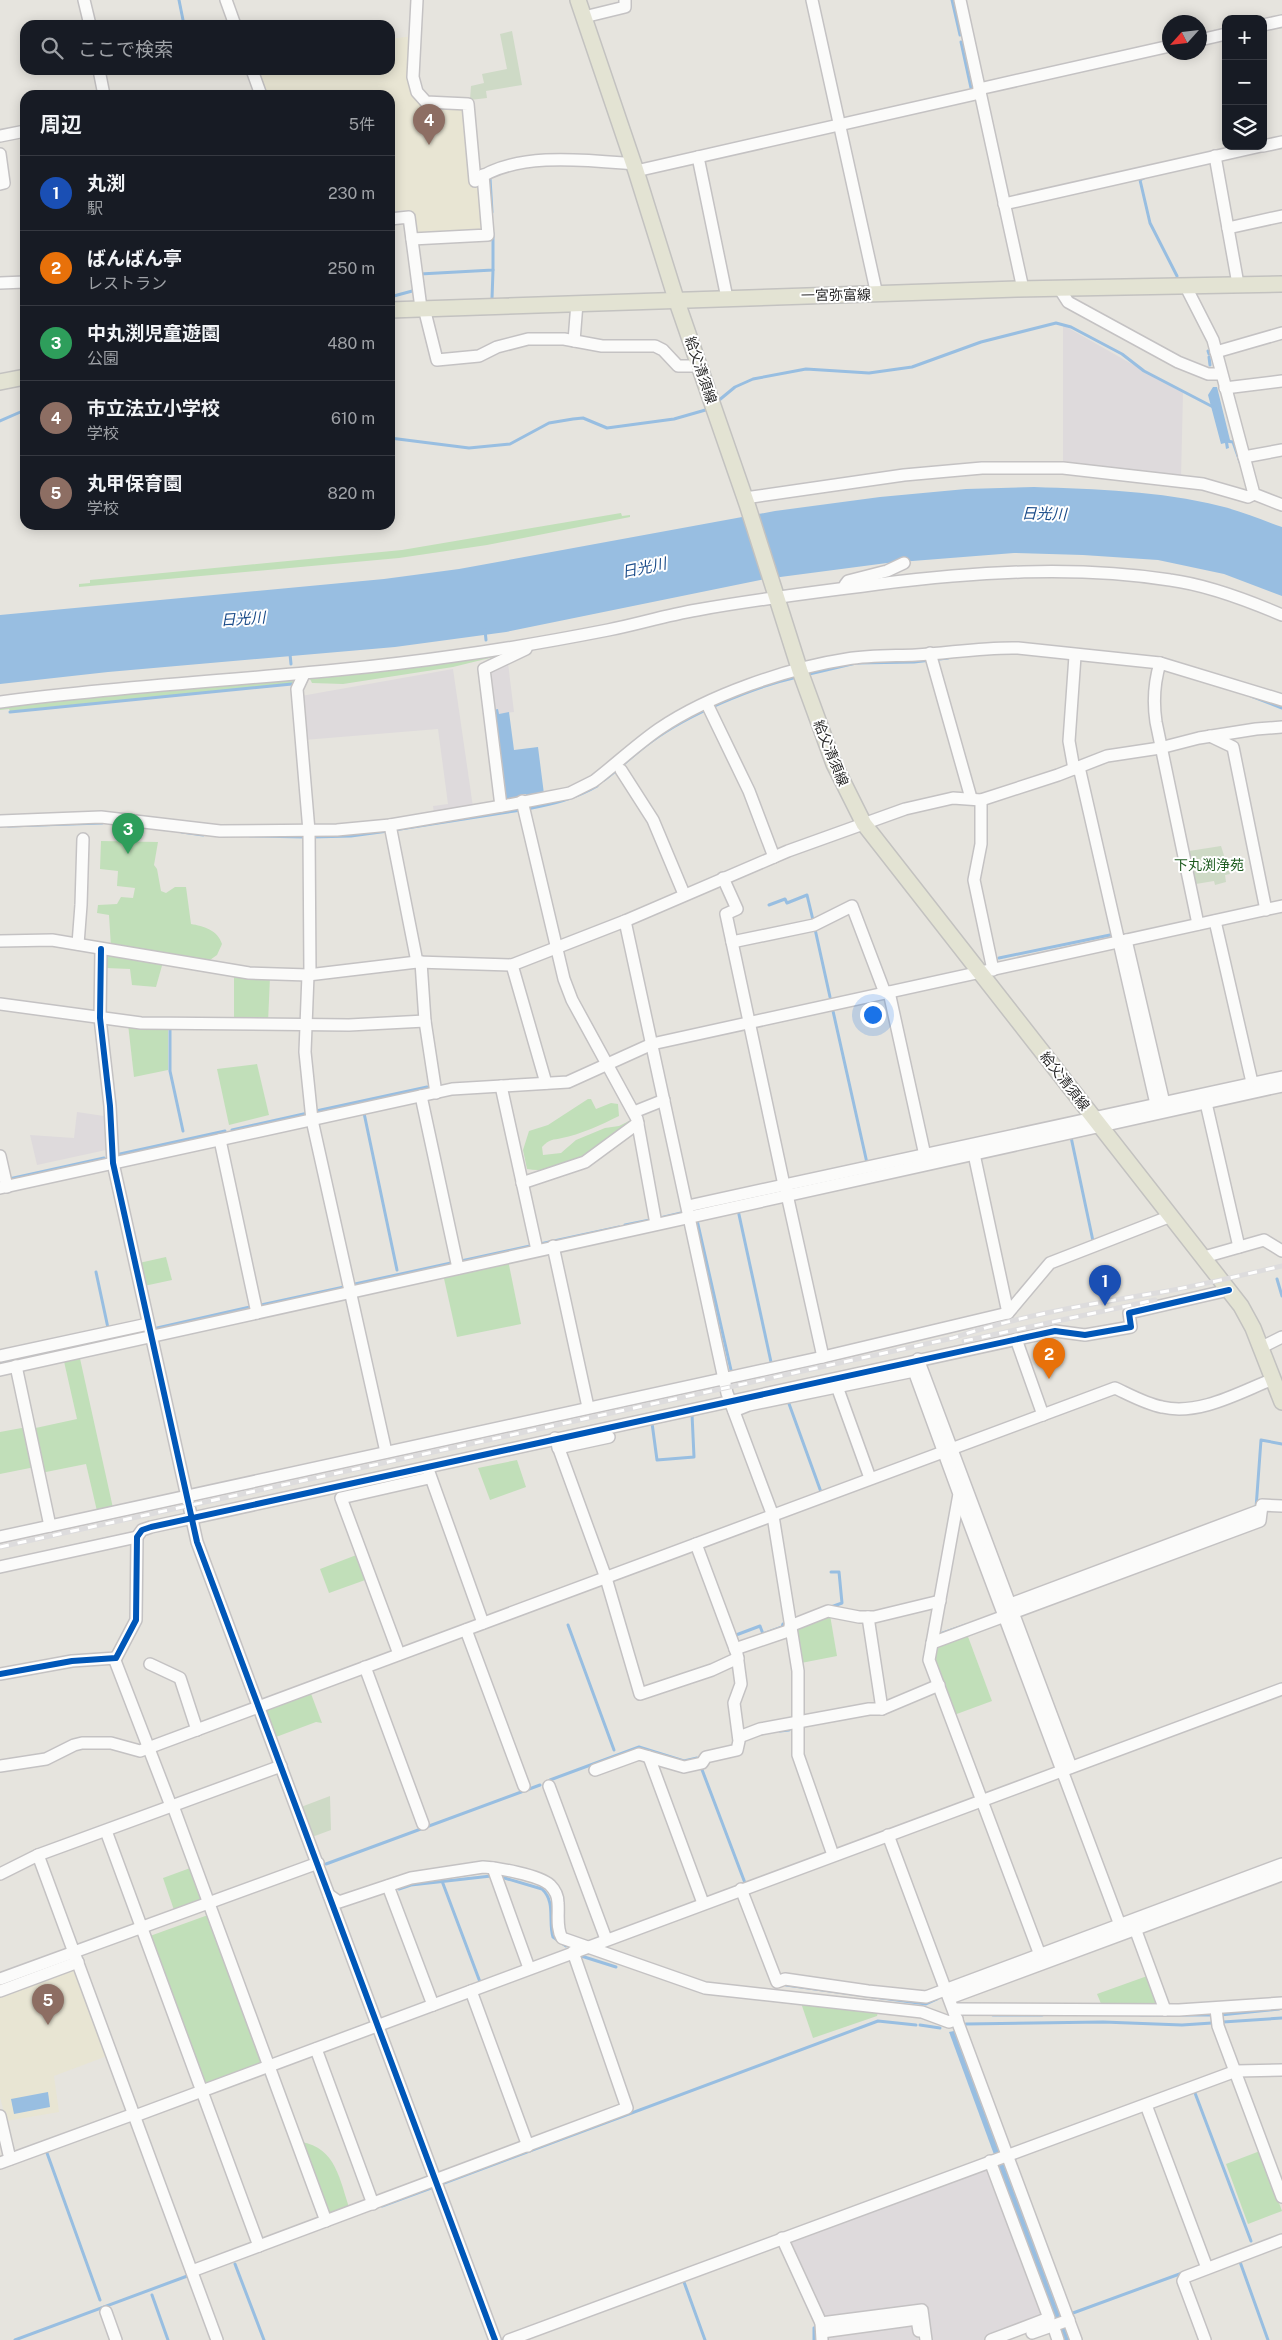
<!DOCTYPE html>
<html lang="ja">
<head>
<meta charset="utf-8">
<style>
	body { margin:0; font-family:"Public Sans","Noto Sans JP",sans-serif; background:#20242c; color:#f1f3f6 }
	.controls { position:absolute; right:15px; top:15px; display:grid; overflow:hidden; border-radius:10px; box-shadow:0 2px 12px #0003 }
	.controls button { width:45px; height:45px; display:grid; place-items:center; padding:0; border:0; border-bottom:1px solid #363941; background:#171b24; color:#f1f3f6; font:25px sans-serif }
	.compass { position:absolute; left:1162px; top:15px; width:45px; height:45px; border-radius:50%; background:#171b24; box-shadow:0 2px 12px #0003; rotate:243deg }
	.you { position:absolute; left:872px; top:1014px; width:18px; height:18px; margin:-12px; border:4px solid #fff; border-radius:50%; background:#1a73e8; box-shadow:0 0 0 8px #1a73e833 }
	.badge { display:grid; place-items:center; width:32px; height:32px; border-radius:50%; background:#6a6967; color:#fff; font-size:16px; font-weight:700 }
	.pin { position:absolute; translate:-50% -41px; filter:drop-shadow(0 1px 2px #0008) }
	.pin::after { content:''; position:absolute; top:26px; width:18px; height:15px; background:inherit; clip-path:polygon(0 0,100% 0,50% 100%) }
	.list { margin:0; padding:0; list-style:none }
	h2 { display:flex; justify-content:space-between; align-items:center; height:65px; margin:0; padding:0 20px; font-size:21px }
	h2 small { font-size:16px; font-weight:400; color:#9ea1a6 }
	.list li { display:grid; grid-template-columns:32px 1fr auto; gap:15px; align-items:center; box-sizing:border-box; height:75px; padding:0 20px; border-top:1px solid #363941 }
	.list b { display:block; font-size:19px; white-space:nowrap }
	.list p { margin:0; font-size:16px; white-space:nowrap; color:#9ea1a6 }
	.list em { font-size:16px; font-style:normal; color:#9ea1a6 }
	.icon { flex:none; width:28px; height:28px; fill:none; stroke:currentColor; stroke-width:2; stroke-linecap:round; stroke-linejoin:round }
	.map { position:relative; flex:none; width:1282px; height:2340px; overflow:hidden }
	.search { position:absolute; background:#171b24; box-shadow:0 2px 12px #0003; left:20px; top:20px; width:375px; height:55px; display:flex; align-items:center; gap:12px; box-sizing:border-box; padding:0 18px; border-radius:15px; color:#9ea1a6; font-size:19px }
	.panel { position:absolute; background:#171b24; box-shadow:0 2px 12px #0003; left:20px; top:90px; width:375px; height:440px; border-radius:15px }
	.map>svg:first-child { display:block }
</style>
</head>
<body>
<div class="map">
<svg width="1282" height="2340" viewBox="0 0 1282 2340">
	<rect width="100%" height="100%" fill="#e6e4de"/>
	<g fill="#dedadc">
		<polygon points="1063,325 1183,393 1181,478 1063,463"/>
		<polygon points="508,663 514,712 499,714 492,710 487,673"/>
		<polygon points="453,669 473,807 434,813 433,806 448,804 438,729 304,740 301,696"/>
		<polygon points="77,1112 104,1116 106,1150 37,1165 30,1135 74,1138"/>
		<polygon points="987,2167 1044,2318 985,2340 929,2340 924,2308 822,2322 789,2245 792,2241"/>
		<polygon points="916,2322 918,2340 826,2340 826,2335"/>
	</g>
	<g fill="#e8e5d3">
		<polygon points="413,36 410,76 426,105 461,106 466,111 482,186 485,227 480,232 420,235 414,231 411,210 399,210 390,215 390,95 267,95 258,70 390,70 390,39"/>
		<polygon points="74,1968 107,2056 54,2076 59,2112 6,2121 0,2097 0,1994"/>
	</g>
	<g fill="#c1dfb9">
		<polygon points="621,513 622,516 630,515 630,517 487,545 399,558 79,587 79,584 90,583 90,580 402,550"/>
		<polygon points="510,653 453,667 343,684 312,683 310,679 311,676"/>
		<polygon points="296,677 296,683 10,711 9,709 0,710 0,706"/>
		<path d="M101,841L158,842L154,865L157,869L161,891L166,893L175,887H186L191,924C203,926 218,930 222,944L217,955L207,962L111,947L109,915L97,913L98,905L117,904L121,897L133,898L135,888L117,886L118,871L100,869Z"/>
		<polygon points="105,955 163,962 156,987 132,985 130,969 106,968"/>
		<polygon points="234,975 270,977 268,1023 234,1021"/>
		<polygon points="128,1024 168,1026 168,1070 134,1077"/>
		<polygon points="257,1064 269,1115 229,1125 217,1069"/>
		<path d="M588,1099H591L596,1109L611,1103L618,1104L619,1116C603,1124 579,1135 562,1138C553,1140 549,1139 542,1147L543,1155L561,1153L576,1140L605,1128L619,1126L629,1121L632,1123C602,1144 566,1176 527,1169L523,1150L529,1131L548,1125Z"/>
		<polygon points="166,1257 172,1280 144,1286 139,1263"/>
		<polygon points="508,1260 521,1324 457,1337 443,1274"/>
		<polygon points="79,1354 113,1508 97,1511 86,1464 41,1473 31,1429 77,1419 63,1357"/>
		<polygon points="27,1427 35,1467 0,1474 0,1432"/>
		<polygon points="517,1460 526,1487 490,1500 478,1468"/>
		<polygon points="359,1554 368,1579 329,1593 320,1569"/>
		<polygon points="830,1615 837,1656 801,1663 796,1627"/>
		<polygon points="967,1634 992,1701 954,1715 932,1659 934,1646"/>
		<polygon points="310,1691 322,1723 316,1722 276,1737 266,1712 270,1706"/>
		<polygon points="193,1867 205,1901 175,1913 163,1878"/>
		<polygon points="208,1915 263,2064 204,2086 150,1936"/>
		<polygon points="1150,1975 1161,2006 1102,2006 1097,1994"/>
		<polygon points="801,2003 878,2012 877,2016 813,2038"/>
		<path d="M301,2142C336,2147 340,2181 350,2210L331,2217Z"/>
		<polygon points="1260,2151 1282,2211 1248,2224 1226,2164"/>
	</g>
	<g fill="#cedac6">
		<polygon points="512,31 522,85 486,91 487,98 470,100 471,86 484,83 482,74 507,69 500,34"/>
		<polygon points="1221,846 1230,874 1225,875 1226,882 1215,885 1214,881 1196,884 1189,851"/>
		<polygon points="330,1796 331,1830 312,1837 301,1807"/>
	</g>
	<g fill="#98bee1">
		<polygon points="1213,387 1217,387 1230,440 1228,442 1229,448 1226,449 1225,443 1221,444 1208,395"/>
		<path d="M1034,487C1096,489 1160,491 1220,506C1241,511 1262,520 1282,527V596L1224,574L1158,560L1083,555L1014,553L887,563L765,579L506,632L395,647L108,672L0,684V615L384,579L459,569L775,511L880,497L966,489Z"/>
		<polygon points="498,709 499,714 509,712 514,750 538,747 544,794 527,797 526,794 522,794 522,798 505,800 493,710"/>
		<polygon points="954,2031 1069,2340 1062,2340 949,2032"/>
		<polygon points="48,2092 50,2107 14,2114 11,2099"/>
	</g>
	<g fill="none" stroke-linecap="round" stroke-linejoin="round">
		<g stroke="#98bee1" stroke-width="3">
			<polyline points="179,0 184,25"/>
			<polyline points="952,0 960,35"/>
			<polyline points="961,42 971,88"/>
			<polyline points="1146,177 1140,180 1150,223 1177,276"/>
			<polyline points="490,178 492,212"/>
			<polyline points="420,274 493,270 493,233"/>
			<polyline points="390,297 416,290"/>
			<polyline points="492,299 493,270"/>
			<polyline points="1208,351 1209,354"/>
			<polyline points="1209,357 1210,365"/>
			<polyline points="718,401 735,387 753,379 806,369 869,373 912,367 981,342 1056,323 1071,327 1122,354 1144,371 1215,408"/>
			<polyline points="0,421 25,410"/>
			<polyline points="390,438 469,448 510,444 549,423 573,419 583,418 607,428 674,419 709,409"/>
			<polyline points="1226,441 1233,442 1240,462"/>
			<polyline points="485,630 486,640"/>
			<polyline points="290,654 291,664"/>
			<polyline points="805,675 856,663 914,662 948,658"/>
			<polyline points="1251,696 1282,708"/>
			<polyline points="10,712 292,684"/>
			<path d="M604,780C620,768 635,753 652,741C689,714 753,687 797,677"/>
			<path d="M527,809C552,804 575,799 597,786"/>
			<polyline points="8,826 102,823"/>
			<polyline points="394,830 521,810"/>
			<polyline points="182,832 203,835"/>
			<polyline points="250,836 306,837"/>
			<polyline points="312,837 351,836 388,831"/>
			<polyline points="769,905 785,899 787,903 807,895 813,920"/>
			<polyline points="815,929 830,997"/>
			<polyline points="999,958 1110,935"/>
			<polyline points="833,1011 867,1163"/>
			<polyline points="170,1027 170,1071 183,1131"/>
			<polyline points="316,1111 427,1087"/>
			<polyline points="364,1113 397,1270"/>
			<polyline points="232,1130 308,1113"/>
			<polyline points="1071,1137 1093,1241"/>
			<polyline points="120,1154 225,1131"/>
			<polyline points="9,1179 104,1158"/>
			<polyline points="738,1210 771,1362"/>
			<polyline points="660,1218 681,1213"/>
			<polyline points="697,1220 731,1370"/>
			<polyline points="625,1225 650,1220"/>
			<polyline points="540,1244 619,1227"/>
			<polyline points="461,1261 530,1246"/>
			<polyline points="96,1272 108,1328"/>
			<polyline points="1277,1279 1282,1296"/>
			<polyline points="355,1284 451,1263"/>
			<polyline points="261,1305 344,1287"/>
			<polyline points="157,1328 250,1307"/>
			<polyline points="0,1362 142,1331"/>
			<polyline points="788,1401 821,1492"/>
			<polyline points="652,1423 657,1460 694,1457 692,1414 695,1414"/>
			<polyline points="1256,1508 1261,1440 1282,1444"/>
			<polyline points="831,1572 839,1572 842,1603 831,1607"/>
			<polyline points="568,1625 614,1750"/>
			<polyline points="940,1634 966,1625"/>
			<polyline points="736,1635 760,1626 763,1634 782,1627 783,1624"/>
			<polyline points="780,1731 789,1730"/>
			<polyline points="701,1767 745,1883"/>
			<polyline points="550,1780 639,1747 684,1761 697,1758 699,1761"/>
			<polyline points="326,1864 540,1785"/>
			<path d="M501,1877L542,1889C556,1902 548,1921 553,1937L566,1946"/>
			<polyline points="442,1881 480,1982"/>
			<polyline points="399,1889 411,1885 491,1876"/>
			<polyline points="578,1955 616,1967"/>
			<polyline points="786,1985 926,2004 937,1999"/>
			<polyline points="993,2015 1042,2015"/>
			<polyline points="1141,2015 1212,2015"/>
			<polyline points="1220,2015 1279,2009"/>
			<polyline points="1223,2022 1282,2018"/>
			<polyline points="966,2024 1103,2022 1182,2025 1212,2023"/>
			<polyline points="920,2025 940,2028"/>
			<polyline points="1195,2093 1251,2241"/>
			<polyline points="47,2153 100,2300"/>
			<polyline points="444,2183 878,2021 916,2025"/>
			<polyline points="382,2206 431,2188"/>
			<polyline points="1239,2259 1268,2340"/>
			<polyline points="235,2264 264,2340"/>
			<polyline points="684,2282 705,2340"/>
			<polyline points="152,2295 168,2340"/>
			<polyline points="1073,2313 1185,2272"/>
			<polyline points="15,2340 190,2275"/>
			<polyline points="814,2340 814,2328 817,2327"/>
		</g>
		<g stroke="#c4c2c3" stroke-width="14">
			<g id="minor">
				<polyline points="84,0 90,25"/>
				<polyline points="226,0 235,25"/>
				<path d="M417,0L413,77L417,92L426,102L468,104L475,181C515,151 587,160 634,164"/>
				<polyline points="812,0 877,295"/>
				<polyline points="960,0 1023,289"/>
				<polyline points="584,17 625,7 625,0"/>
				<polyline points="1263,25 1282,21"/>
				<polyline points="1200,40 1226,34"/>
				<polyline points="99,70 104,95"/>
				<polyline points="252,70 261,95"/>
				<polyline points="979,89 1170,46"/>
				<polyline points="0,136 25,131"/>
				<polyline points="1263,146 1282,142"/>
				<polyline points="0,154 4,183 0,184"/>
				<polyline points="1215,156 1238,284"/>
				<polyline points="698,157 727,298"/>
				<polyline points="636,171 980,93"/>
				<polyline points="1004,204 1261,146"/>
				<polyline points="390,219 409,217 421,308"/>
				<polyline points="1228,228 1282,216"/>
				<polyline points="412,239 488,235 483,175"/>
				<polyline points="0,283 25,282"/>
				<polyline points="1185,285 1213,340 1254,494 1282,505"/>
				<polyline points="1059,288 1068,302 1178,362 1208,374 1221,374"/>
				<polyline points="424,308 437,360 479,356 497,347 528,339 564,339 602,346 655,346 663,350 678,366 699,366"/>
				<polyline points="574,341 577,303"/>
				<polyline points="1216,352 1282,333"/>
				<polyline points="1225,388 1282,381"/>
				<polyline points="1244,457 1282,450"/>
				<polyline points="745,498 904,475 982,468 1063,468 1203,484 1248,497 1254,494"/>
				<polyline points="845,585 848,581 887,571 904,563"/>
				<polyline points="930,653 971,798"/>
				<path d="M1160,663C1154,683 1153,702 1156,722L1198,924"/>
				<polyline points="304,674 297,689 309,831 310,975"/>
				<path d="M0,702C151,682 303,678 454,656C506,649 557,640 608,630C638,624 667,615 697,610C757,599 818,592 878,584C974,572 1074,565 1170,580C1208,585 1247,600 1282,615"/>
				<polyline points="707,704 749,791 774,857"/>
				<polyline points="1210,736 1233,747 1266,910"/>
				<polyline points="1079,767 1156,1104"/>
				<polyline points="1074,769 1069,741 1075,656"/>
				<polyline points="621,770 653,820 684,894"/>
				<polyline points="981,800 981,844 974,880 993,970"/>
				<polyline points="522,801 564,979 572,1000 637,1119 656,1224"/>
				<polyline points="501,806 484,669 526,649"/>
				<path d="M0,821L101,817L220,831L337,830L390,825L508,805L570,793L594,781C616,764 636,745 659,729C709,695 788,668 847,659C870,655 893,656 916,655C950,653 984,647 1018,648L1160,663L1282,700"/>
				<polyline points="390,825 417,962"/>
				<polyline points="723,878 737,909 726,914 784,1185"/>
				<polyline points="625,921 727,1393 773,1516 798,1671 798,1755 833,1855"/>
				<polyline points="1215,921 1254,1091"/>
				<polyline points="1126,940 1164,1103"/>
				<polyline points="0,941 52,940 249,973 308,975 417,962 512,965 625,921 788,851 905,809 953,798 981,800 1058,775 1107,756 1160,748 1199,738 1256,729 1282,727"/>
				<polyline points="732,942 814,925 852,906 885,993"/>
				<polyline points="78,944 81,905 83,839"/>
				<polyline points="101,949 100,1018 110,1106 113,1163 197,1542 495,2340"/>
				<polyline points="421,962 425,1021 436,1093"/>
				<polyline points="512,965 546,1083"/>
				<polyline points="308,975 305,1052 312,1120 386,1452"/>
				<polyline points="889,992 926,1160"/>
				<polyline points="0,1004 141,1023 349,1025 425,1021"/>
				<polyline points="501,1086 537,1250"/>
				<polyline points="421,1096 458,1268"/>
				<polyline points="1206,1103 1239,1247"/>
				<polyline points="634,1112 664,1100"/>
				<polyline points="220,1140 257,1313"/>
				<polyline points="974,1154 1008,1313"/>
				<polyline points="0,1156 7,1187"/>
				<polyline points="522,1183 585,1162 638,1123"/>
				<polyline points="0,1188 452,1089 568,1082 652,1044 1282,906"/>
				<polyline points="786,1190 823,1357"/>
				<polyline points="688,1206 1282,1077"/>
				<polyline points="553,1246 588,1407"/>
				<polyline points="1204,1257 1264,1240 1282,1251"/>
				<polyline points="1016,1339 1043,1415"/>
				<polyline points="1262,1347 1282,1337"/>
				<polyline points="0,1356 148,1324"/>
				<polyline points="918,1359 1071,1767"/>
				<polyline points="16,1366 50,1526"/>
				<polyline points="0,1370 1282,1086"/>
				<polyline points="835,1381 870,1478"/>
				<polyline points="734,1411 749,1405 914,1371 959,1494 929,1660 1040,1955"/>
				<polyline points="555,1438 606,1578 640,1694 712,1670 738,1658"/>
				<polyline points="558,1448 609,1437"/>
				<polyline points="429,1472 483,1623"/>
				<polyline points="959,1496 1120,1925"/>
				<polyline points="0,1537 823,1357 1008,1313 1050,1263 1171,1216"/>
				<polyline points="0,1567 137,1537"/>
				<polyline points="1005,1606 1261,1510"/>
				<polyline points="868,1617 882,1709"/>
				<polyline points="790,1626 828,1611 859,1617 874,1617 940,1601"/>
				<polyline points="466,1630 524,1786"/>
				<polyline points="932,1643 1260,1521 1262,1505 1282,1506"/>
				<polyline points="735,1649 791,1630"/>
				<polyline points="399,1654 341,1498 429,1478"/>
				<polyline points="114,1658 171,1806"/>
				<polyline points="150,1664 180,1678 197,1730"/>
				<polyline points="365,1667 423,1824"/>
				<polyline points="0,1674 72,1661 116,1658 136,1620 137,1537 142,1530 151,1527 1041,1334 1055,1331 1085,1335 1131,1327 1129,1313 1229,1290"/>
				<polyline points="739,1737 760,1729 869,1709 882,1709 939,1685"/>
				<polyline points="649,1757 703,1903"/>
				<path d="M0,1766L46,1759L74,1745L82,1743H111L140,1751L1115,1388C1130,1395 1146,1404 1162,1407C1199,1416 1240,1392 1273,1379"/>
				<polyline points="595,1770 639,1754 684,1767 702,1763 706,1757 737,1750 739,1741 734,1703 741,1684 737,1654 696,1544"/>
				<polyline points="549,1786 606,1939"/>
				<polyline points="173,1806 326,2221"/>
				<polyline points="106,1831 259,2246"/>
				<polyline points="888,1835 1076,2340"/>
				<polyline points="38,1855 217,2340"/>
				<polyline points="493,1868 529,1968"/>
				<polyline points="0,1874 38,1855 281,1766"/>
				<polyline points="388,1886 433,2005"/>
				<polyline points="741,1889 777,1982 785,1979 868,1991 926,1997 1282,1864"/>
				<path d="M329,1895L339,1902L411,1878L483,1867C498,1868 539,1875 550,1885C555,1890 558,1897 558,1903C559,1914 556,1928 562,1938L705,1988L922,2012L949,2022L957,2019"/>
				<polyline points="1133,1923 1165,2010"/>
				<polyline points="0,1979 318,1863"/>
				<polyline points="0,1991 78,1962"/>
				<polyline points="471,1991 528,2146"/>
				<polyline points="950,1998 1282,1875"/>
				<polyline points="954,2009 1179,2010 1282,2003"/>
				<polyline points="1216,2009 1218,2026 1282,2197"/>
				<polyline points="316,2049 373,2204"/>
				<polyline points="1146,2105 1207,2268"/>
				<polyline points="0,2116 10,2159"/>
				<polyline points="135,2116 1282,1689"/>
				<polyline points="990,2161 1049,2318 991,2340"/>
				<polyline points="0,2163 134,2114"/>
				<polyline points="782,2238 821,2323 822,2340"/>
				<polyline points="192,2271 627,2108 573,1952"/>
				<polyline points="106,2312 116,2340"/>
				<polyline points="821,2323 922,2310 926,2340"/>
				<polyline points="1053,2325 1058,2340"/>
				<polyline points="822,2332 917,2319 919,2331"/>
				<polyline points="1032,2333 1069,2320"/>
				<polyline points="509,2340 1236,2071 1282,2070"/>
				<polyline points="1205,2340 1183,2281 1185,2277 1282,2240"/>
			</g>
		</g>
		<g stroke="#c3c2c0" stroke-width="18">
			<g id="major">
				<polyline points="578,0 636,171 676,299 747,504 800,671 834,764 864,824 1241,1306 1253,1328 1282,1402"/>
				<polyline points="390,310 1017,289 1282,284"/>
				<polyline points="0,382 25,377"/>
			</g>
		</g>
		<use href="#minor" stroke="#fbfbfa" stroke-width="11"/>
		<use href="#major" stroke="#e3e3d3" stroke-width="15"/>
		<g stroke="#dddcdd" stroke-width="5">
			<g id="rail">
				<polyline points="964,1341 1155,1300"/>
				<path d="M0,1547L953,1338C1021,1315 1091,1304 1162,1292C1202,1285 1242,1275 1282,1266"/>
			</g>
		</g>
		<use href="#rail" stroke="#fff" stroke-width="3" stroke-dasharray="9" stroke-linecap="butt"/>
		<g stroke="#fff" stroke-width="9">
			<g id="cycleway">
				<polyline points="101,949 100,1018 110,1106 113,1163 197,1542 495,2340"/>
				<polyline points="0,1674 72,1661 116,1658 136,1620 137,1537 142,1530 151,1527 1041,1334 1055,1331 1085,1335 1131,1327 1129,1313 1229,1290"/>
			</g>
		</g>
		<use href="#cycleway" stroke="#0057b8" stroke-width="6"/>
	</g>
	<g text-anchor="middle" stroke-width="4" stroke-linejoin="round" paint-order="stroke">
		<g font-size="14" fill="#272727" stroke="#fff">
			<text transform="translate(836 295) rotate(-1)" y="5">一宮弥富線</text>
			<text transform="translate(701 370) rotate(71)" y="5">給父清須線</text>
			<text transform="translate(831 753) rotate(68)" y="5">給父清須線</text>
			<text transform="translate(1065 1081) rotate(52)" y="5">給父清須線</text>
		</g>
		<g font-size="14" fill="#1f5c20" stroke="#fff">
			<text x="1209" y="870">下丸渕浄苑</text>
		</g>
		<g font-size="15" font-style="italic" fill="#194b89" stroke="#fff">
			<text transform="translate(1044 514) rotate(1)" y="5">日光川</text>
			<text transform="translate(644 568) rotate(-12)" y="5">日光川</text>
			<text transform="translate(243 619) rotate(-4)" y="5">日光川</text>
		</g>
	</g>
</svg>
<div class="controls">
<button>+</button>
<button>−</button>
<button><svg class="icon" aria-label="layers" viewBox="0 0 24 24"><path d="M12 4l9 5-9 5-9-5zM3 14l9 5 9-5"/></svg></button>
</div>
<svg class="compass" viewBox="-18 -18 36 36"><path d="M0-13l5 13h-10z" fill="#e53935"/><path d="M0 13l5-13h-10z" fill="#9ea1a6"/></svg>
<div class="you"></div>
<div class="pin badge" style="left:1105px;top:1306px;background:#1a4fb4">1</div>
<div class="pin badge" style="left:1049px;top:1379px;background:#e8710a">2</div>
<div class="pin badge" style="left:128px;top:854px;background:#2e9e5b">3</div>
<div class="pin badge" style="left:429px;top:145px;background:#8d6e63">4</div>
<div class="pin badge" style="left:48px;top:2025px;background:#8d6e63">5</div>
<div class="search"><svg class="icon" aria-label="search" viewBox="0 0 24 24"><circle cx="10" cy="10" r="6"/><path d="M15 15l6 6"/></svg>ここで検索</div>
<section class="panel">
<h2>周辺<small>5件</small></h2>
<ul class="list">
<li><span class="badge" style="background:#1a4fb4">1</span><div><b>丸渕</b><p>駅</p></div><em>230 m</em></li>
<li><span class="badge" style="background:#e8710a">2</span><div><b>ばんばん亭</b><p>レストラン</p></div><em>250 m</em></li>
<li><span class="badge" style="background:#2e9e5b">3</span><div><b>中丸渕児童遊園</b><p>公園</p></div><em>480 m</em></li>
<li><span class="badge" style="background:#8d6e63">4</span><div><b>市立法立小学校</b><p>学校</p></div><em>610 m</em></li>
<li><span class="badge" style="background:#8d6e63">5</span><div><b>丸甲保育園</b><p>学校</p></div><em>820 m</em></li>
</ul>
</section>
</div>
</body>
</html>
